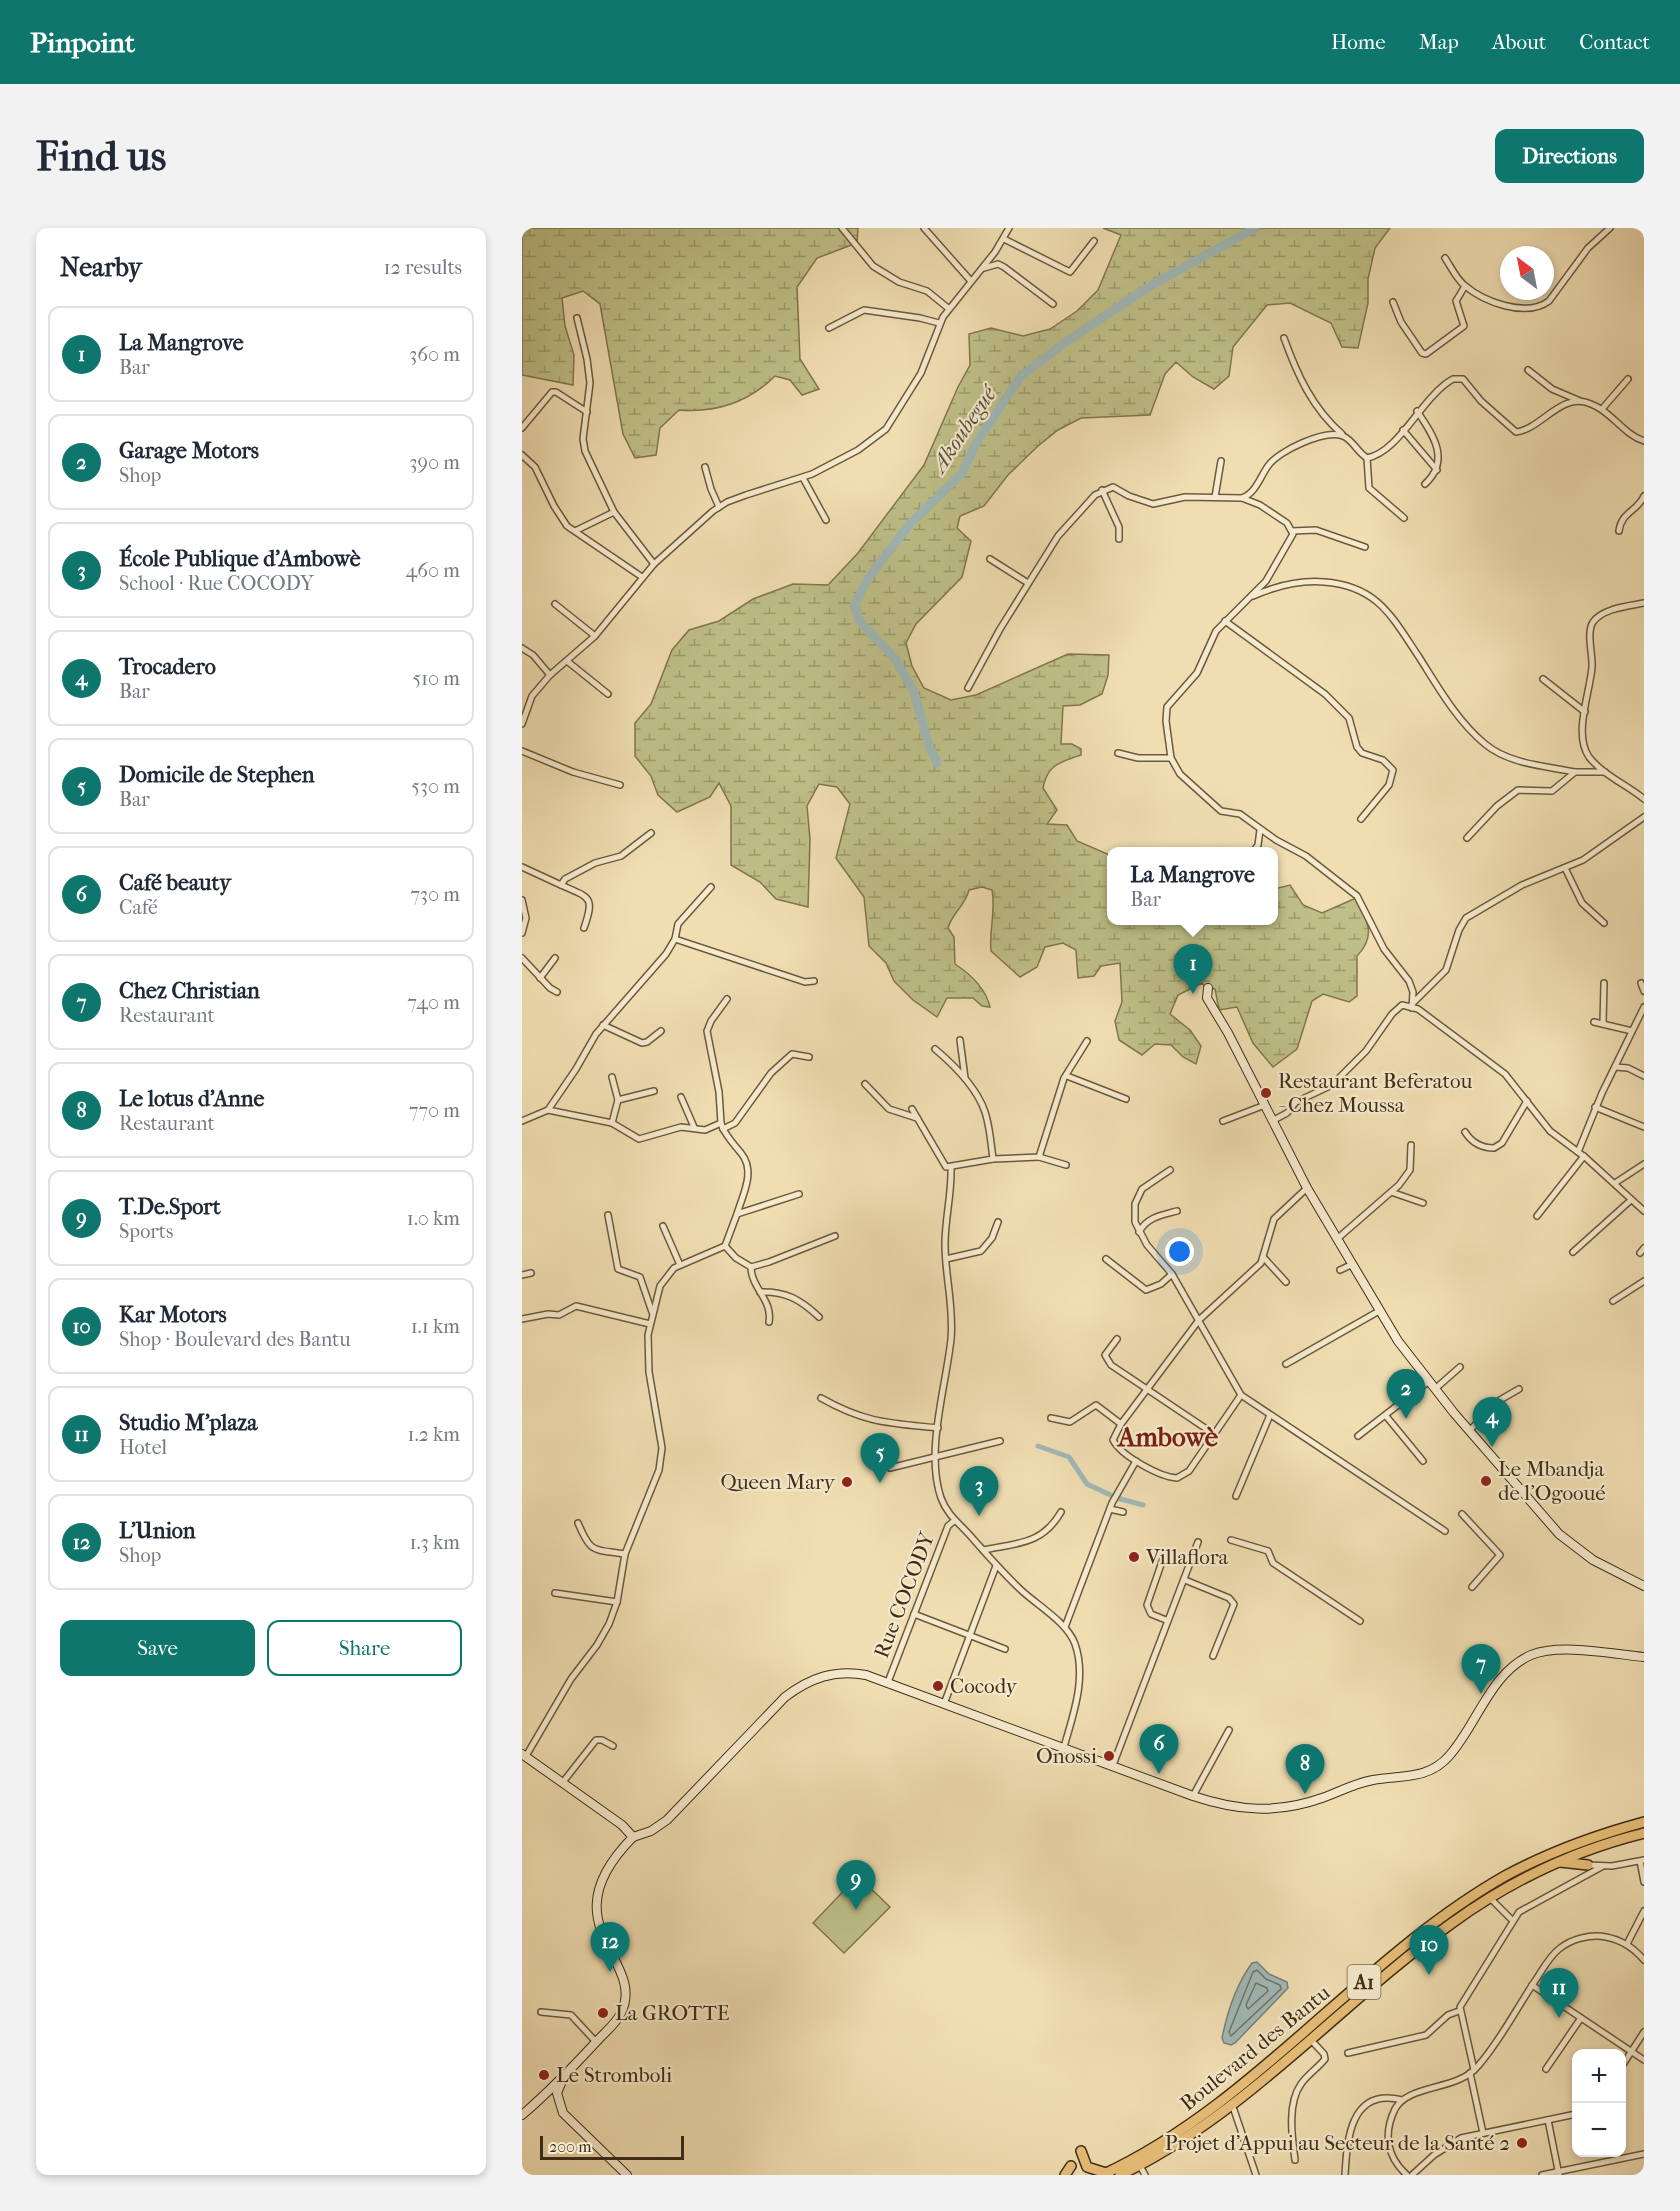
<!DOCTYPE html>
<html lang="en">
<head>
<meta charset="utf-8">
<style>
	body { margin:0; font-family:"IM FELL French Canon",serif; background:#f2f2f3; color:#1f2937 }
	.controls { position:absolute; right:18px; bottom:18px; display:grid; overflow:hidden; border-radius:12px; box-shadow:0 3px 9px #0003 }
	.controls button { width:54px; height:54px; display:grid; place-items:center; padding:0; border:0; border-bottom:2px solid #e0e1e3; background:#fff; color:#1f2937; font:30px sans-serif }
	.compass { position:absolute; left:978px; top:18px; width:54px; height:54px; border-radius:50%; background:#fff; box-shadow:0 3px 9px #0003; rotate:328deg }
	.scale { position:absolute; left:18px; bottom:15px; width:144px; box-sizing:border-box; padding-left:6px; border:3px solid #402d16; border-top:0; font-size:16px; line-height:21px; white-space:nowrap; color:#402d16; -webkit-text-stroke:4px #f5eacd; paint-order:stroke }
	.you { position:absolute; left:658px; top:1024px; width:21px; height:21px; margin:-15px; border:4px solid #fff; border-radius:50%; background:#1a73e8; box-shadow:0 0 0 9px #1a73e833 }
	.badge { display:grid; place-items:center; width:39px; height:39px; border-radius:50%; background:#0f766e; color:#fff; font-size:20px; font-weight:700 }
	.pin { position:absolute; translate:-50% -50px; filter:drop-shadow(0 2px 3px #0008) }
	.pin::after { content:''; position:absolute; top:32px; width:21px; height:18px; background:inherit; clip-path:polygon(0 0,100% 0,50% 100%) }
	.popup { position:absolute; left:585px; top:619px; width:171px; height:78px; box-sizing:border-box; display:grid; place-content:center; border-radius:12px; background:#fff; filter:drop-shadow(0 2px 4px #0005); font-size:20px; white-space:nowrap; color:#747a83 }
	.popup b { font-size:22px; color:#1f2937 }
	.popup::after { content:''; position:absolute; left:50%; top:100%; margin-left:-12px; border:12px solid transparent; border-top-color:#fff }
	.list { margin:0; padding:0; list-style:none }
	h2 { display:flex; justify-content:space-between; align-items:center; height:78px; margin:0; padding:0 24px; font-size:26px }
	h2 small { font-size:20px; font-weight:400; color:#747a83 }
	.list li { display:grid; grid-template-columns:39px 1fr auto; gap:18px; align-items:center; box-sizing:border-box; height:96px; margin:0 12px 12px; padding:0 12px; border:2px solid #e0e1e3; border-radius:12px }
	.list b { display:block; font-size:22px; white-space:nowrap }
	.list p { margin:0; font-size:20px; white-space:nowrap; color:#747a83 }
	.list em { font-size:20px; font-style:normal; color:#747a83 }
	.actions { display:flex; gap:12px; padding:18px 24px }
	.actions a { flex:1; padding:14px 0; border:2px solid #0f766e; border-radius:12px; text-align:center; font-size:21px; color:#0f766e }
	.actions .main { background:#0f766e; color:#fff }
	.map { position:relative; flex:none; width:1122px; height:1947px; overflow:hidden; border-radius:12px }
	header { display:flex; align-items:center; gap:36px; box-sizing:border-box; height:84px; padding:0 30px; background:#0f766e; color:#fff }
	header strong { font-size:28px }
	nav { display:flex; gap:33px; margin-inline-start:auto; font-size:21px }
	.intro { display:flex; align-items:center; justify-content:space-between; box-sizing:border-box; height:144px; padding:0 36px }
	h1 { margin:0; font-size:42px }
	.button { padding:15px 27px; border-radius:12px; background:#0f766e; color:#fff; font-size:21px; font-weight:700 }
	main { display:flex; gap:36px; padding:0 36px }
	aside { flex:1; background:#fff; border-radius:12px; box-shadow:0 3px 9px #0003 }
	.map>svg:first-child { display:block }
</style>
</head>
<body>
<header>
<strong>Pinpoint</strong>
<nav><a>Home</a><a>Map</a><a>About</a><a>Contact</a></nav>
</header>
<div class="intro"><h1>Find us</h1><a class="button">Directions</a></div>
<main>
<aside>
<h2>Nearby<small>12 results</small></h2>
<ul class="list">
<li><span class="badge">1</span><div><b>La Mangrove</b><p>Bar</p></div><em>360 m</em></li>
<li><span class="badge">2</span><div><b>Garage Motors</b><p>Shop</p></div><em>390 m</em></li>
<li><span class="badge">3</span><div><b>École Publique d’Ambowè</b><p>School · Rue COCODY</p></div><em>460 m</em></li>
<li><span class="badge">4</span><div><b>Trocadero</b><p>Bar</p></div><em>510 m</em></li>
<li><span class="badge">5</span><div><b>Domicile de Stephen</b><p>Bar</p></div><em>530 m</em></li>
<li><span class="badge">6</span><div><b>Café beauty</b><p>Café</p></div><em>730 m</em></li>
<li><span class="badge">7</span><div><b>Chez Christian</b><p>Restaurant</p></div><em>740 m</em></li>
<li><span class="badge">8</span><div><b>Le lotus d'Anne</b><p>Restaurant</p></div><em>770 m</em></li>
<li><span class="badge">9</span><div><b>T.De.Sport</b><p>Sports</p></div><em>1.0 km</em></li>
<li><span class="badge">10</span><div><b>Kar Motors</b><p>Shop · Boulevard des Bantu</p></div><em>1.1 km</em></li>
<li><span class="badge">11</span><div><b>Studio M'plaza</b><p>Hotel</p></div><em>1.2 km</em></li>
<li><span class="badge">12</span><div><b>L’Union</b><p>Shop</p></div><em>1.3 km</em></li>
</ul>
<div class="actions"><a class="main">Save</a><a>Share</a></div>
</aside>
<div class="map">
<svg width="1122" height="1947" viewBox="0 0 1122 1947">
	<defs>
		<pattern id="wetland-marsh" width="20" height="14" patternUnits="userSpaceOnUse" patternTransform="scale(1.5)"><rect width="20" height="14" fill="#bfc088"/><path d="M1 5h8M5 5V1M11 12h8M15 12V8" fill="none" stroke="#9d9c6e"/></pattern>
	</defs>
	<rect width="100%" height="100%" fill="#f0deb2"/>
	<filter id="stains"><feTurbulence type="fractalNoise" baseFrequency=".00333" numOctaves="4"/><feColorMatrix values="0 0 0 0 .2 0 0 0 0 .09 0 0 0 0 .02 0 0 0 .5 -.17"/></filter>
	<radialGradient id="worn" r=".72"><stop offset=".6" stop-color="#630" stop-opacity="0"/><stop offset="1" stop-color="#630" stop-opacity=".3"/></radialGradient>
	<polygon fill="#bfc088" stroke="#80764f" stroke-width="1.5" points="336,1648 368,1679 322,1725 291,1695"/>
	<g fill="url(#wetland-marsh)" stroke="#80764f" stroke-width="1.5">
		<path d="M0,0H336L335,15L295,30L275,59L278,131L297,161L280,167L268,152L253,148C226,175 194,185 157,182L138,200L134,227L113,230L101,206L78,76L61,63L40,70L43,98L52,127L51,157L0,147Z"/>
		<path d="M581,0H868L853,20L846,51V75L836,120L820,119L809,95L768,75L745,77L711,119L707,148L692,161L671,149L654,134L643,146L628,187L559,190L536,202L516,218L486,247L462,278L438,288L435,300L449,313L440,349L394,396L384,415L390,438L402,460L429,472L454,467L546,426L587,427L586,447L580,466L558,477L541,478L539,516H550L559,521V527C538,534 525,537 521,560L535,582L525,596L545,597L555,613L590,628V692H752V661L768,657L781,677L800,685L834,670C845,692 855,707 835,728V768L827,774L801,766L790,773L775,821L751,839L731,815L715,779L697,782L693,761L684,760L680,755L656,767L648,786L668,802L679,818L674,836L661,829L649,817L633,816L620,827L597,812L593,793L600,774L598,735L579,738L572,748L556,750L554,722L541,715L523,719L515,739L498,749L469,723C467,702 474,683 470,662L460,659L447,662C443,678 430,685 426,700L432,709L433,736C448,746 464,761 468,779L460,778L451,770H425L415,789L391,772L372,753L364,735L347,718L342,669L314,630L328,576L315,559L297,556L285,578L288,611L286,679L254,671L238,654L209,637V578L197,555L188,569L155,584L136,567L129,548L113,528V495L129,476L150,422L167,402L197,393L231,371L271,356L306,357L336,325L402,237L436,159L448,137L447,106L469,100L501,108L528,101L555,83L576,62L599,7Z"/>
	</g>
	<path fill="#a0b9b8" stroke="#7a8177" stroke-width="1.5" d="M735,1734L747,1746L765,1754L766,1760L713,1815L709,1817L702,1815L700,1810C705,1785 714,1757 730,1735Z"/>
	<g fill="none" stroke-linecap="round" stroke-linejoin="round">
		<g stroke="#707367" stroke-width="1.5">
			<polygon points="735,1742 744,1751 758,1757 759,1761 709,1808 707,1804 731,1744"/>
			<polygon points="734,1755 745,1760 746,1763 726,1781 724,1777"/>
		</g>
		<polyline stroke="#a0b9b8" stroke-width="5" points="516,1218 547,1229 565,1256 595,1270 621,1277"/>
		<polyline stroke="#a0b9b8" stroke-width="9" points="415,535 407,518 392,464 373,431 338,393 332,378 347,349 387,297 440,245 453,217 498,149 544,114 628,58 733,0"/>
		<g stroke="#6c593d" stroke-width="8">
			<g id="street">
				<polyline points="320,0 351,38 377,54 405,63 426,80"/>
				<polyline points="402,0 448,52"/>
				<polyline points="482,11 548,44 572,13"/>
				<path d="M923,30C929,39 934,50 942,57C962,74 1004,90 1027,73L1066,20L1088,0"/>
				<polyline points="462,40 476,36 482,39 531,76"/>
				<polyline points="871,74 879,94 900,125 904,126 942,98 934,73 943,58"/>
				<polyline points="55,90 65,131 68,155 61,211 63,223 92,284 132,336"/>
				<polyline points="307,100 342,82 398,90 417,95"/>
				<path d="M762,110C775,146 790,180 820,206"/>
				<polyline points="1006,142 1030,161 1058,173"/>
				<polyline points="1080,181 1106,151"/>
				<path d="M895,183C911,207 929,232 903,256"/>
				<polyline points="0,200 30,164 34,164 65,184"/>
				<polyline points="881,202 915,242"/>
				<polyline points="0,227 13,239 32,278 45,298 120,349"/>
				<polyline points="845,230 847,260 882,290"/>
				<polyline points="183,239 189,261 197,279"/>
				<polyline points="281,250 304,292"/>
				<polyline points="580,262 597,299 597,311"/>
				<polyline points="693,269 699,233"/>
				<path d="M720,270C734,265 738,249 746,238C756,223 803,201 821,208C831,212 835,224 845,230C878,224 900,168 931,151H941L959,173L994,204C1020,201 1039,163 1069,176C1090,184 1101,206 1122,213"/>
				<polyline points="53,303 92,284"/>
				<polyline points="770,303 794,302 843,319"/>
				<path d="M1097,303C1099,284 1116,283 1122,268"/>
				<polyline points="468,331 506,355"/>
				<path d="M731,368C754,358 778,352 802,354C856,358 870,389 897,429C916,459 935,493 963,516C987,536 1023,538 1053,544"/>
				<path d="M1122,375C1107,378 1081,380 1071,394C1064,405 1071,427 1070,439C1068,465 1051,506 1067,529C1081,547 1105,557 1122,571"/>
				<polyline points="33,376 73,408"/>
				<polyline points="703,393 803,466 827,490 835,519 840,525 861,532 871,542 867,557 839,591"/>
				<polyline points="0,420 11,427 28,447"/>
				<polyline points="45,433 86,466"/>
				<polyline points="1021,451 1063,484"/>
				<polyline points="446,460 478,401 536,308 573,267 591,259 607,268 631,276 663,269 720,270 738,277 765,295 771,306 744,353 694,403 675,445 645,479 644,493 649,530 658,546 699,583 718,586 754,612 784,628 835,668 862,721 887,753 891,764 890,780"/>
				<polyline points="0,496 10,468 28,447 73,408 132,336 191,283 205,274 224,267 290,246 336,222 364,201 399,145 421,89 473,24 487,0"/>
				<polyline points="0,523 51,544 98,557"/>
				<polyline points="596,525 616,530 649,530"/>
				<polyline points="945,610 975,578 996,562 1030,563 1053,544 1083,544"/>
				<polyline points="731,624 736,617 738,602"/>
				<polyline points="0,639 39,657 43,651 73,635 99,628 129,605"/>
				<polyline points="1043,640 1060,675 1082,695"/>
				<path d="M39,657C68,670 73,668 62,700"/>
				<polyline points="0,672 4,690 0,705"/>
				<polyline points="153,711 283,754 292,753"/>
				<polyline points="0,730 28,760 35,764"/>
				<polyline points="18,750 33,730"/>
				<polyline points="1119,755 1122,763"/>
				<polyline points="890,776 924,742 937,702 944,690 1000,657 1061,632 1122,589"/>
				<polyline points="1072,794 1110,803"/>
				<polyline points="1081,796 1082,755"/>
				<polyline points="81,797 120,815 125,814 139,803"/>
				<polyline points="438,812 443,850"/>
				<polyline points="1093,839 1106,840 1122,848"/>
				<polyline points="545,848 604,871"/>
				<polyline points="90,849 96,872"/>
				<polyline points="343,856 367,881 395,890"/>
				<polyline points="159,869 172,899"/>
				<polyline points="1073,879 1122,899"/>
				<path d="M390,881L424,939L471,931C469,916 468,899 463,884C455,860 432,837 413,821"/>
				<polyline points="26,882 90,895 117,911 159,899 183,902 199,895 197,864 185,803 189,793 205,771"/>
				<polyline points="0,893 26,882 54,841 74,806 144,726 153,711 156,696 189,659"/>
				<polyline points="701,893 743,877"/>
				<polyline points="750,893 765,885 774,874 810,857 844,823 870,786 880,777 896,781 983,846 1028,903 1064,930 1122,983"/>
				<polyline points="90,895 96,872 132,863"/>
				<polyline points="199,895 201,901 213,895 249,845 270,826 287,829"/>
				<path d="M201,901C207,911 212,917 219,925C234,943 221,966 215,986"/>
				<path d="M943,904C950,915 959,920 972,920L980,915L1005,873"/>
				<polyline points="1056,924 1080,865 1122,779"/>
				<polyline points="517,929 544,937"/>
				<polyline points="471,931 517,929 542,850 565,813"/>
				<path d="M429,939C430,965 423,990 423,1016C423,1048 432,1079 429,1111C424,1159 403,1223 419,1270C426,1289 440,1297 452,1312C467,1329 482,1346 499,1362C516,1378 545,1394 553,1416C565,1450 551,1487 542,1519"/>
				<polyline points="648,942 620,961 613,976 613,994 625,1017 650,1046 719,1167 923,1303"/>
				<polyline points="1093,955 1122,936"/>
				<polyline points="869,964 901,975"/>
				<polyline points="86,987 96,1041 118,1049 130,1084"/>
				<polyline points="1015,988 1062,928"/>
				<polyline points="141,998 158,1037"/>
				<path d="M617,1004C625,989 640,987 655,983"/>
				<polyline points="815,1011 877,957 888,942 889,917"/>
				<polyline points="203,1018 215,986 277,966"/>
				<polyline points="1051,1024 1109,972"/>
				<polyline points="1118,1025 1122,1020"/>
				<polyline points="742,1030 764,1054"/>
				<polyline points="424,1031 459,1023 470,1010 476,994"/>
				<polyline points="584,1031 624,1062 639,1056 650,1046"/>
				<path d="M229,1039C229,1060 251,1072 247,1094"/>
				<polyline points="818,1042 831,1036"/>
				<polyline points="0,1047 9,1045"/>
				<path d="M238,1064C263,1063 278,1071 297,1089"/>
				<polyline points="1091,1073 1122,1053"/>
				<polyline points="0,1091 26,1086 37,1087 54,1078 128,1096"/>
				<polyline points="595,1111 583,1127 589,1137 692,1206"/>
				<polyline points="764,1136 857,1083"/>
				<polyline points="913,1161 938,1139"/>
				<path d="M719,1167L667,1243L655,1250C638,1249 599,1228 591,1212L599,1196L677,1092L739,1035L752,991L785,960"/>
				<path d="M299,1170C343,1195 367,1195 416,1200"/>
				<polyline points="864,1188 901,1233"/>
				<polyline points="529,1190 548,1194 574,1177 599,1196"/>
				<polyline points="948,1202 978,1172 997,1161"/>
				<polyline points="836,1208 907,1153"/>
				<polyline points="368,1240 478,1213"/>
				<polyline points="714,1268 748,1187"/>
				<polyline points="588,1281 601,1284"/>
				<polyline points="940,1286 978,1327 950,1359"/>
				<path d="M56,1295C69,1326 71,1321 103,1326"/>
				<polyline points="709,1312 746,1323 751,1335 838,1393"/>
				<path d="M461,1322C495,1315 520,1317 539,1284"/>
				<polyline points="643,1325 625,1377 629,1386 644,1392"/>
				<polyline points="663,1352 707,1370 712,1376 691,1428"/>
				<polyline points="33,1365 95,1374"/>
				<polyline points="392,1386 483,1421"/>
				<polyline points="543,1399 590,1275 614,1233"/>
				<polyline points="366,1454 426,1298 432,1293"/>
				<polyline points="422,1476 474,1338"/>
				<polyline points="4,1528 49,1451 75,1417 87,1396 95,1374 103,1326 137,1242 140,1220 127,1144 126,1107 138,1058 152,1040 203,1018 214,1030 229,1039 247,1034 313,1008"/>
				<polyline points="591,1537 676,1314"/>
				<polyline points="41,1554 74,1512 80,1512 91,1518"/>
				<polyline points="671,1568 707,1502"/>
				<polyline points="1118,1633 1122,1654"/>
				<polyline points="1066,1637 1090,1638 1122,1632"/>
				<polyline points="968,1670 991,1693"/>
				<polyline points="1105,1716 1122,1683"/>
				<polyline points="1010,1757 1122,1832"/>
				<polyline points="19,1784 49,1787 74,1814"/>
				<polyline points="826,1825 904,1807 926,1787 937,1783"/>
				<polyline points="1100,1838 1122,1804"/>
				<polyline points="1024,1841 1059,1790"/>
				<polyline points="952,1842 938,1779 997,1684 1081,1638"/>
				<polyline points="948,1845 961,1905"/>
				<polyline points="710,1876 734,1947"/>
				<polyline points="1026,1892 1037,1947"/>
				<path d="M773,1932C770,1909 765,1876 779,1856C786,1846 796,1840 803,1831L802,1826L789,1812"/>
				<polyline points="617,1936 623,1947"/>
				<path d="M823,1947C825,1912 828,1859 880,1872"/>
				<path d="M885,1947C865,1929 861,1906 873,1881C886,1856 936,1863 956,1838C979,1812 995,1779 1015,1750C1021,1741 1027,1729 1037,1721C1049,1711 1068,1706 1084,1709C1100,1712 1112,1720 1122,1732"/>
				<polyline points="890,1947 912,1927 939,1910 1054,1886"/>
				<polyline points="1020,1947 1122,1926"/>
			</g>
		</g>
		<g stroke="#402d16" stroke-width="10">
			<g id="secondary">
				<polyline points="686,760 685,770 706,805 785,960 876,1113 932,1185 1037,1306 1071,1332 1122,1358"/>
				<polyline points="0,1526 100,1597 111,1609"/>
				<path d="M111,1609L129,1603L145,1592L263,1469C288,1450 313,1441 344,1447L671,1568C716,1583 755,1586 800,1570C817,1564 833,1555 851,1552C879,1547 906,1552 927,1528C955,1497 968,1445 1009,1427C1038,1415 1091,1426 1122,1429"/>
				<polyline points="40,1853 35,1865 41,1885 105,1947"/>
				<path d="M0,1887C27,1864 51,1839 75,1813C83,1804 94,1796 99,1785C126,1731 23,1698 111,1609"/>
			</g>
		</g>
		<g stroke="#402d16" stroke-width="12">
			<g id="highway">
				<polyline points="1038,1634 1066,1637"/>
				<polyline points="559,1923 565,1939 584,1945"/>
				<polyline points="543,1947 549,1938"/>
				<path d="M580,1947C734,1876 837,1731 983,1648C1027,1624 1074,1607 1122,1594"/>
				<path d="M598,1947C725,1886 817,1776 930,1695C988,1653 1053,1622 1122,1605"/>
			</g>
		</g>
		<use href="#street" stroke="#f5eacd" stroke-width="5"/>
		<use href="#secondary" stroke="#f5eacd" stroke-width="8"/>
		<use href="#highway" stroke="#e8bf79" stroke-width="9"/>
	</g>
	<g fill="#8f2418" stroke="#f5eacd" stroke-width="2">
		<circle cx="744" cy="865" r="6"/>
		<circle cx="964" cy="1253" r="6"/>
		<circle cx="325" cy="1254" r="6"/>
		<circle cx="612" cy="1329" r="6"/>
		<circle cx="416" cy="1458" r="6"/>
		<circle cx="587" cy="1528" r="6"/>
		<circle cx="81" cy="1785" r="6"/>
		<circle cx="22" cy="1847" r="6"/>
		<circle cx="1000" cy="1915" r="6"/>
	</g>
	<g text-anchor="middle" stroke-width="4.5" stroke-linejoin="round" paint-order="stroke">
		<rect fill="#f5eacd" stroke="#76664d" stroke-width="1.5" x="825.5" y="1737" width="33" height="34" rx="4.5"/>
		<g font-size="20" font-weight="bold" fill="#402d16">
			<text x="842" y="1761">A1</text>
		</g>
		<g font-size="21" fill="#402d16" stroke="#f5eacd" text-anchor="start">
			<text x="756" y="860">Restaurant Beferatou<tspan x="756" dy="24">- Chez Moussa</tspan></text>
			<text x="976" y="1248">Le Mbandja<tspan x="976" dy="24">de l'Ogooué</tspan></text>
			<text x="313" y="1261" text-anchor="end">Queen Mary</text>
			<text x="624" y="1336">Villaflora</text>
			<text x="428" y="1465">Cocody</text>
			<text x="575" y="1535" text-anchor="end">Onossi</text>
			<text x="93" y="1792">La GROTTE</text>
			<text x="34" y="1854">Le Stromboli</text>
			<text x="988" y="1922" text-anchor="end">Projet d'Appui au Secteur de la Santé 2</text>
		</g>
		<g font-size="21" fill="#402d16" stroke="#f5eacd">
			<text transform="translate(382 1367) rotate(-69)" y="7">Rue COCODY</text>
			<text transform="translate(733 1820) rotate(-39)" y="7">Boulevard des Bantu</text>
		</g>
		<g font-size="22" font-style="italic" fill="#58503e" stroke="#f5eacd">
			<text transform="translate(441 201) rotate(-56)" y="8">Akoubegué</text>
		</g>
		<g font-size="27" font-weight="bold" fill="#7a1f14" stroke="#f5eacd">
			<text x="646" y="1218">Ambowè</text>
		</g>
	</g>
	<rect width="100%" height="100%" filter="url(#stains)"/>
	<rect width="100%" height="100%" fill="url(#worn)"/>
</svg>
<div class="controls">
<button>+</button>
<button>−</button>
</div>
<svg class="compass" viewBox="-18 -18 36 36"><path d="M0-13l5 13h-10z" fill="#e53935"/><path d="M0 13l5-13h-10z" fill="#747a83"/></svg>
<div class="scale">200 m</div>
<div class="you"></div>
<div class="pin badge" style="left:671px;top:766px">1</div>
<div class="popup"><b>La Mangrove</b>Bar</div>
<div class="pin badge" style="left:884px;top:1191px">2</div>
<div class="pin badge" style="left:457px;top:1288px">3</div>
<div class="pin badge" style="left:970px;top:1219px">4</div>
<div class="pin badge" style="left:358px;top:1255px">5</div>
<div class="pin badge" style="left:637px;top:1546px">6</div>
<div class="pin badge" style="left:959px;top:1466px">7</div>
<div class="pin badge" style="left:783px;top:1566px">8</div>
<div class="pin badge" style="left:334px;top:1682px">9</div>
<div class="pin badge" style="left:907px;top:1747px">10</div>
<div class="pin badge" style="left:1037px;top:1790px">11</div>
<div class="pin badge" style="left:88px;top:1744px">12</div>
</div>
</main>
</body>
</html>
